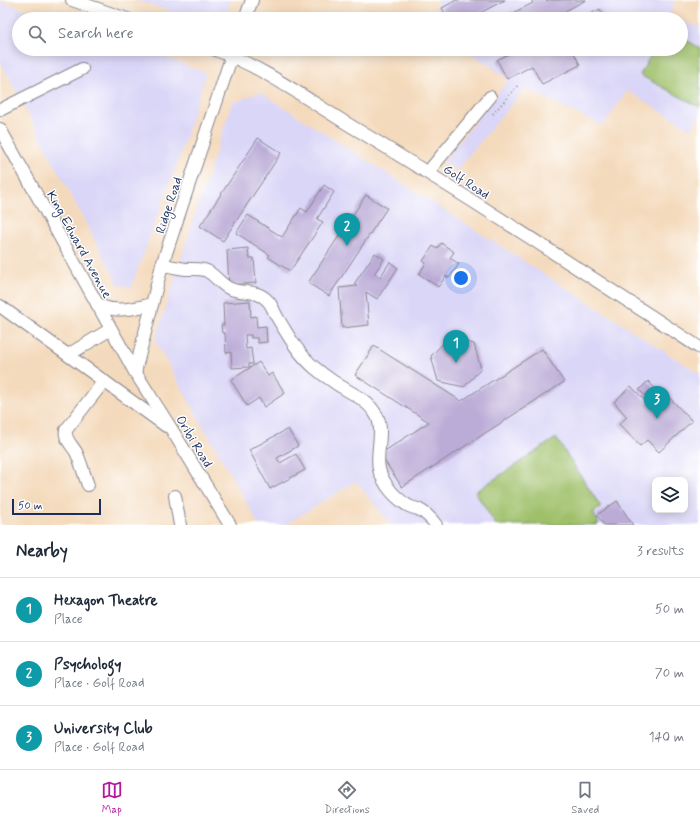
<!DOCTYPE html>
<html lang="en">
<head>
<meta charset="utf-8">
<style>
	body { margin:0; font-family:Mynerve,sans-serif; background:#f2f2f3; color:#1f2937 }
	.controls { position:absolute; right:12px; bottom:12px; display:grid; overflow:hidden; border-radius:8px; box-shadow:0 2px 10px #0003 }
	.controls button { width:36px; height:36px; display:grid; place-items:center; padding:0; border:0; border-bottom:1px solid #e0e1e3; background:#fff; color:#1f2937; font:20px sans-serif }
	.scale { position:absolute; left:12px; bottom:10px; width:89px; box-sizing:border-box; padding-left:4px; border:2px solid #1b2f5e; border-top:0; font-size:11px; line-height:14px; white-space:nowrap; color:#1b2f5e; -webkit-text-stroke:3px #fff; paint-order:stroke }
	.you { position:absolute; left:461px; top:278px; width:14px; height:14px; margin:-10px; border:3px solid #fff; border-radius:50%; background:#1a73e8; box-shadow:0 0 0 6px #1a73e833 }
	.badge { display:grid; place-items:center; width:26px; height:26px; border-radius:50%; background:#b5179e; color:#fff; font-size:13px; font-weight:700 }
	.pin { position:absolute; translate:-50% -33px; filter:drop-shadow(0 1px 2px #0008) }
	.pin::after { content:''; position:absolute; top:21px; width:14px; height:12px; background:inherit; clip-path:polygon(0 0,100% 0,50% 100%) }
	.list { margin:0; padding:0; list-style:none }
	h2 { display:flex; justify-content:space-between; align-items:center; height:52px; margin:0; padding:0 16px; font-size:17px }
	h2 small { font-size:13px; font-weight:400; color:#747a83 }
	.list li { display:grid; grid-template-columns:26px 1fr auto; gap:12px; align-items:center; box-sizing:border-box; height:64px; padding:0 16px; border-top:1px solid #e0e1e3 }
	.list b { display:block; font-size:15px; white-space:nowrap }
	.list p { margin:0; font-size:13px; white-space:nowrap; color:#747a83 }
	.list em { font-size:13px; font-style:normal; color:#747a83 }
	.icon { flex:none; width:22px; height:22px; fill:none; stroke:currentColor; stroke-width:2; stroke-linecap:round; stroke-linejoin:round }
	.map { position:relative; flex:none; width:700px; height:525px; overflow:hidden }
	.search { position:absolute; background:#fff; box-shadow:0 2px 10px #0003; left:12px; right:12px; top:12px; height:44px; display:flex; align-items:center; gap:10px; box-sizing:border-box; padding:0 14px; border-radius:22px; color:#747a83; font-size:15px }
	.sheet { height:244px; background:#fff }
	nav { display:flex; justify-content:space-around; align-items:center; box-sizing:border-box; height:56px; border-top:1px solid #e0e1e3; background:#fff; font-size:11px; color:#747a83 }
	nav a { display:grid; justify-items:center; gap:2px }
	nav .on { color:#b5179e }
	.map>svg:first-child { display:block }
</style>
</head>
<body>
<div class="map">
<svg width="700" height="525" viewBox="0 0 700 525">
	<rect width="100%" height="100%" fill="#fff"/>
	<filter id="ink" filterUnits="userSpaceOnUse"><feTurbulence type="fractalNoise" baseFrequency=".025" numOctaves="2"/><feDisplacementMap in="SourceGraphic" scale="8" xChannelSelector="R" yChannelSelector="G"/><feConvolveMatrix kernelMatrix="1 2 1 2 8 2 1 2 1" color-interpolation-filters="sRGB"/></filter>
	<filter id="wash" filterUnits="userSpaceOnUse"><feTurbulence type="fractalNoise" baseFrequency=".012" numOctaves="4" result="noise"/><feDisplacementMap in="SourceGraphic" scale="16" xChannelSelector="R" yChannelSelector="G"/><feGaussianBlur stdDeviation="0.9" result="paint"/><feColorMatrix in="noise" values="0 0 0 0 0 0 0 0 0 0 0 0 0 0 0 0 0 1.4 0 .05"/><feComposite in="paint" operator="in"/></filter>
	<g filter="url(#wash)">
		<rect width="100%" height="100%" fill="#f4dabc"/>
		<g fill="#dad6f7" fill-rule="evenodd">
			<polygon points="134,0 231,0 226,13 218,19 196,19"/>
			<polygon points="438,0 675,0 669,17 675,19 433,19"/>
			<polygon points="0,1 52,19 19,19 19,49 144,49 206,73 179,158 131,288 118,284 0,61"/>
			<polygon points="681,21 700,27 700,115 691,129 627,91 603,126 525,88 456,171 444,161 509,79 466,49 681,49"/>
			<path d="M260,92L700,374V525H391L356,481L285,525H259L155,341L188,236L232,103ZM655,480H685V510H655Z"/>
		</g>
		<g fill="#9fc069" stroke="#5d7864">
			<polygon points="681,37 700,48 700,106 699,107 640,75 654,49 681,49"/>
			<polygon points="556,438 601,507 593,513 599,523 597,525 496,525 475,492"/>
		</g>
		<g id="blocks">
			<g fill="#bbacd7">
				<polygon points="455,0 505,0 468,19 448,19 442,8 455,1"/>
				<polygon points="531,0 547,0 547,1 549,0 586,0 554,17 555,19 545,19 544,18 542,19 501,19 533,3"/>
				<polygon points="600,9 605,19 580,19"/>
				<polygon points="518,49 572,49 580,65 542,84 532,66 507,79 497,60"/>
				<polygon points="258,138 281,153 223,241 200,226"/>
				<polygon points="324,185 334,192 317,219 323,222 290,271 268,257 270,255 236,233 248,215 282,237 301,208 307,212"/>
				<polygon points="366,195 387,208 329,296 308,283"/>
				<polygon points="441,243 454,252 450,258 459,264 449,278 446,276 438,287 419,274 426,263 423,261 433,246 437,249"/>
				<polygon points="248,248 249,258 254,258 256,283 229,285 227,250"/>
				<polygon points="375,253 384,259 374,274 380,277 390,262 398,268 377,299 366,292 369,325 342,328 339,288 357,286 354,284"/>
				<polygon points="250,301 251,317 256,316 257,327 266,326 267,342 258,343 257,338 251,338 251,335 245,335 246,349 251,348 253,364 249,364 249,367 232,368 231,352 226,353 225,333 222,333 221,325 224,325 223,303"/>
				<polygon points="449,337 474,344 481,369 464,387 438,381 431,356"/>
				<polygon points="374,346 461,401 542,349 564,382 402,487 380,454 429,422 355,375"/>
				<polygon points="259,362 268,376 272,373 285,393 264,407 259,398 247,406 231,380"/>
				<polygon points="648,381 658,392 661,389 692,421 659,452 647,440 640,446 619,424 627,417 614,402 631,386 647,403 650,400 639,390"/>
				<polygon points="288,429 298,446 277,458 280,463 296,454 305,470 270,489 249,450"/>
				<polygon points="617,501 633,525 604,525 597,515"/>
			</g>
		</g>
	</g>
	<g filter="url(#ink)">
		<use href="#blocks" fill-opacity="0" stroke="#88848d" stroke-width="1"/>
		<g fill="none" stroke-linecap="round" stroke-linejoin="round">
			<g stroke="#88848d" stroke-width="14">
				<g id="minor">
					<polyline points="72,0 127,19"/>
					<polyline points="245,19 252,0"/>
					<path d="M213,49C265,67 313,104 361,132C475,201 588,275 700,348"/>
					<polyline points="0,110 82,69"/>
					<polyline points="0,129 135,372 172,430 230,525"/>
					<polyline points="428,172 490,97"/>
					<path d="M162,265C170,266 178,268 186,269C193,269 201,268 207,271C216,276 222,286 231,289C244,294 257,289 268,301C272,305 274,312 277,317C288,335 298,354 315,368C321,373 328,378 334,382C348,392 366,398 375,413C386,428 375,452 379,469C380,475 384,481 387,486C392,493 399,500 407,505C410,507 414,508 418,509C426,513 431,518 436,525"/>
					<path d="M97,304C102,306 108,309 113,309C126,311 140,307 152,304"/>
					<polyline points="0,306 166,426"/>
					<polyline points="68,355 111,329"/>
					<polyline points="135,372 162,265 234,49"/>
					<path d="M88,485C84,475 81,462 76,452C72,445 64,439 66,430L104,381"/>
					<polyline points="175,496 180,525"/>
				</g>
			</g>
			<polyline stroke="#88848d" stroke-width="2" stroke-dasharray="1 3" stroke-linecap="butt" points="493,114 519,84"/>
			<use href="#minor" stroke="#fff" stroke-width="12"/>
		</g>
	</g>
	<g text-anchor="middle" stroke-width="3" stroke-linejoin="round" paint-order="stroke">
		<g font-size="13" fill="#1b2f5e" stroke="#fff">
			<text transform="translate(467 181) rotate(33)" y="5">Golf Road</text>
			<text transform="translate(168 205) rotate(-72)" y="5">Ridge Road</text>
			<text transform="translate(80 244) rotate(61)" y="5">King Edward Avenue</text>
			<text transform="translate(195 441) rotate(59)" y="5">Oribi Road</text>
		</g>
	</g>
</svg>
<div class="controls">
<button><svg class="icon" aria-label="layers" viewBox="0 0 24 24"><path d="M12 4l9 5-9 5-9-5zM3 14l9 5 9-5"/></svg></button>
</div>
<div class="scale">50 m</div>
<div class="you"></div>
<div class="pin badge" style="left:456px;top:363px;background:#0f9aa8">1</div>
<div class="pin badge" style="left:347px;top:246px;background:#0f9aa8">2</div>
<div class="pin badge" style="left:657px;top:419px;background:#0f9aa8">3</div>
<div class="search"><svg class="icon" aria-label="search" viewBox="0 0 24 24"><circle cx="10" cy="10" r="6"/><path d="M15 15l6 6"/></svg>Search here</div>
</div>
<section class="sheet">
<h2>Nearby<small>3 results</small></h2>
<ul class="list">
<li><span class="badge" style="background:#0f9aa8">1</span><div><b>Hexagon Theatre</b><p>Place</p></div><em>50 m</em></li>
<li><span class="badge" style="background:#0f9aa8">2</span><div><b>Psychology</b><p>Place · Golf Road</p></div><em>70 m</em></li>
<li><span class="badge" style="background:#0f9aa8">3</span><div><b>University Club</b><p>Place · Golf Road</p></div><em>140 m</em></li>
</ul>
</section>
<nav>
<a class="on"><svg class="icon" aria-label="map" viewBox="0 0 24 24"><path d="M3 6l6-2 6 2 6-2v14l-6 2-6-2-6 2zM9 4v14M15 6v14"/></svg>Map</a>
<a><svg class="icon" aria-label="directions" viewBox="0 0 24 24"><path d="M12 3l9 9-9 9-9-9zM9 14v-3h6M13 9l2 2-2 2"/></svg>Directions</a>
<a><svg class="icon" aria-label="saved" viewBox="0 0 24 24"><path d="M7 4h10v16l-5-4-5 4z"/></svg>Saved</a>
</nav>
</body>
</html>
